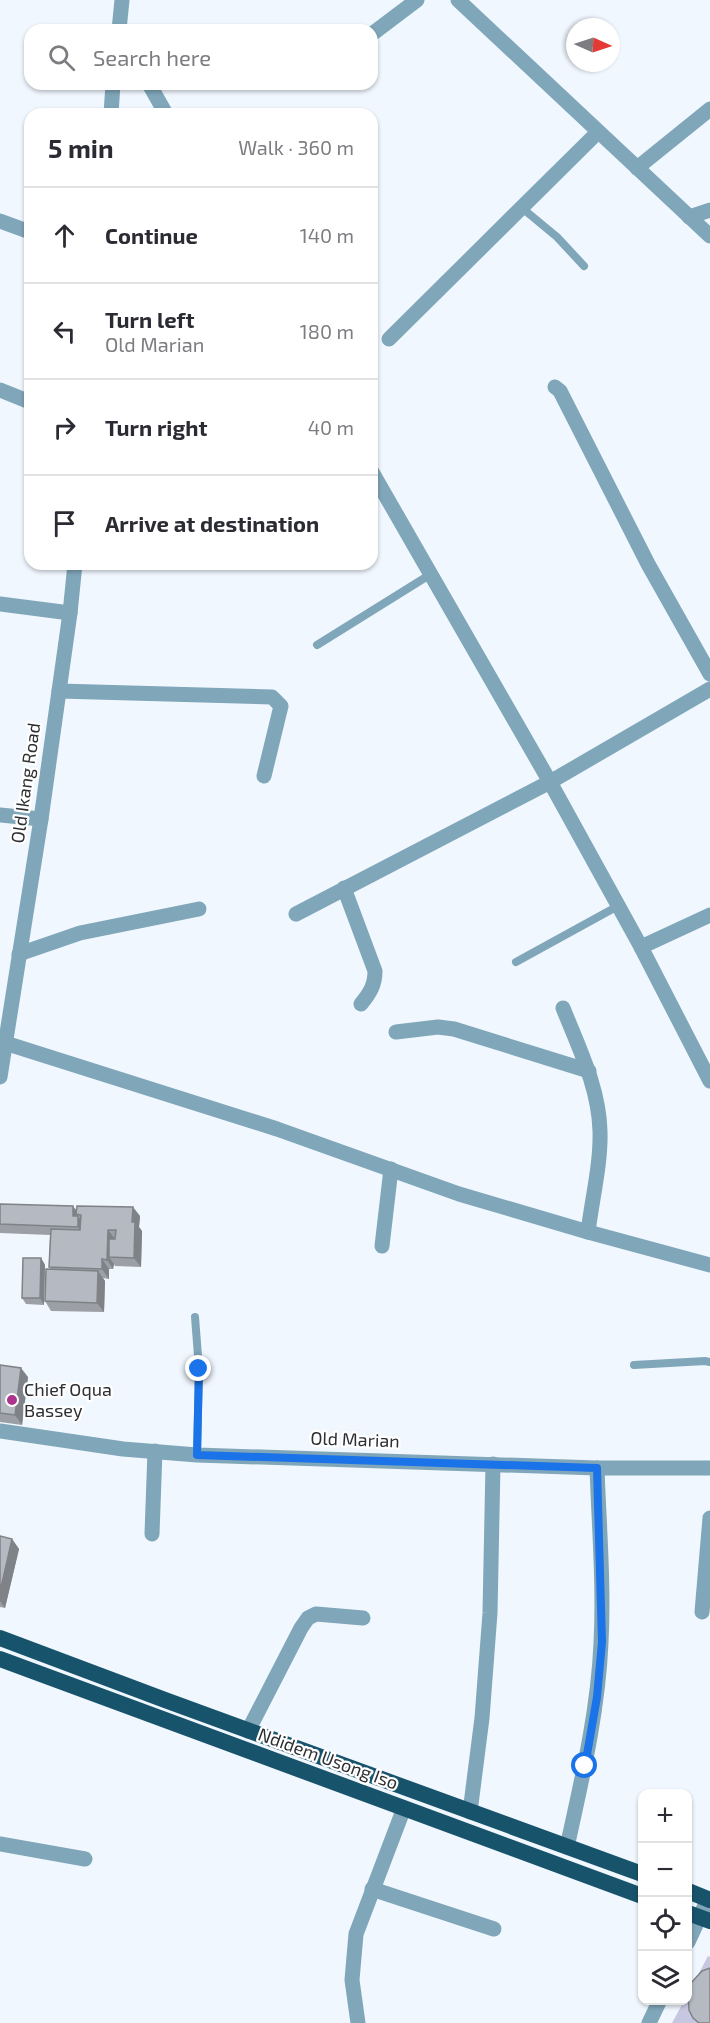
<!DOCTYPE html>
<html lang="en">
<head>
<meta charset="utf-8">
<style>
	body { margin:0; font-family:"Exo 2",sans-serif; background:#f2f2f3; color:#2b2b33 }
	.controls { position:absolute; right:18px; bottom:18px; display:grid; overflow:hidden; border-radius:12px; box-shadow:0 2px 4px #0004 }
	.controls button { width:54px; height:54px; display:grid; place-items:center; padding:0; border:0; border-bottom:2px solid #e1e1e2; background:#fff; color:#2b2b33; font:30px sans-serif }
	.compass { position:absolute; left:566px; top:18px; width:54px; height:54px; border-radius:50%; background:#fff; box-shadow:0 2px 4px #0004; rotate:93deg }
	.stop { position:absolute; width:18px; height:18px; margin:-14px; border:4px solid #1a73e8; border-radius:50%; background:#fff }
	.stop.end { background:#1a73e8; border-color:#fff; box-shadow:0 2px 6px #0008 }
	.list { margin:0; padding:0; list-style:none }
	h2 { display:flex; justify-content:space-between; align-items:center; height:78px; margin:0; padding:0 24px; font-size:26px }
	h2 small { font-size:20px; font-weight:400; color:#7c7c81 }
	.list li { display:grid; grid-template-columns:39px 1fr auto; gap:18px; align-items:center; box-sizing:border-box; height:96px; padding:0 24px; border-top:2px solid #e1e1e2 }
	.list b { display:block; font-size:22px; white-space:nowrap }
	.list p { margin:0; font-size:20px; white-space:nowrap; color:#7c7c81 }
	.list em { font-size:20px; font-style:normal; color:#7c7c81 }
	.icon { flex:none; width:33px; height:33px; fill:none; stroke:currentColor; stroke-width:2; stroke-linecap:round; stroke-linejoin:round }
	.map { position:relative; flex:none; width:710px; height:2023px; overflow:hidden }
	.search { position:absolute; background:#fff; box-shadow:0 2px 4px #0004; left:24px; top:24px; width:354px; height:66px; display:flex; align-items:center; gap:15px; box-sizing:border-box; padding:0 21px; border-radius:18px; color:#7c7c81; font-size:22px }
	.panel { position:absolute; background:#fff; box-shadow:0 2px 4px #0004; left:24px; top:108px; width:354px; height:462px; border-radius:18px }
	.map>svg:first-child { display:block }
</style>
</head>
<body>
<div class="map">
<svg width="710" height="2023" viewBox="0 0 710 2023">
	<rect width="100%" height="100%" fill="#f0f7fe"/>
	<polygon fill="#c7c7e1" points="708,1956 710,1957 710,2023 672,2023 684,2001 688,2000 688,1994"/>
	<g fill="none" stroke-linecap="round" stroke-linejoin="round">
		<g stroke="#80a6b9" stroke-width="8">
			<polyline points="522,208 557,237 584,266"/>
			<polyline points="317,645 431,574"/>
			<polyline points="516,962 618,906"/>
			<polyline points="195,1317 199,1369 197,1455"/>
			<polyline points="634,1365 705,1361 710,1362"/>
		</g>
		<g stroke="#80a6b9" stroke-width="15">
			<polyline points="372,34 417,0"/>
			<polyline points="149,84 166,114"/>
			<polyline points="637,168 710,109"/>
			<polyline points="689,217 710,210"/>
			<polyline points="0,221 30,232"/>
			<polyline points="389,339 598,132"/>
			<polyline points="555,387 560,391 648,564 710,674"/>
			<polyline points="0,390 30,402"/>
			<polyline points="372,472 550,782 641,947 710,1081"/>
			<polyline points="0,604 70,613"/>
			<polyline points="59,691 272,697 281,706 264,776"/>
			<polyline points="0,815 41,819"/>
			<path d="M344,888L375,971C375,985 370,993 361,1004"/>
			<polyline points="296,914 550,782 710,689"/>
			<polyline points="641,947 710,915"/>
			<polyline points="19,954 80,933 199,909"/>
			<path d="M563,1008C579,1048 599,1088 600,1131C601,1164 592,1199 588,1232"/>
			<polyline points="396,1032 438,1027 454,1029 589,1071"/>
			<polyline points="5,1043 277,1129 459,1194 588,1232 710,1265"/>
			<polyline points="382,1246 391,1169"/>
			<polyline points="0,1431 123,1449 197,1455 597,1468 710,1468"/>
			<polyline points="152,1534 155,1451"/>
			<polyline points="702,1612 710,1518"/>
			<polyline points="248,1731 301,1628 308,1618 316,1614 363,1618"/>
			<polyline points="470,1812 482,1718 490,1613 493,1464"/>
			<polyline points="0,1844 85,1859"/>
			<path d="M567,1847C582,1779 598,1712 601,1643C604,1585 599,1526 597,1468"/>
			<polyline points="372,1889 494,1929"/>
			<polyline points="688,1942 708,1899"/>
			<polyline points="358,2023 352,1980 356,1934 404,1808"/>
			<polyline points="649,2023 660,2000"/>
		</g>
		<g stroke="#80a6b9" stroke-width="15">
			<polyline points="458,0 710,236"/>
			<polyline points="119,30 122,0"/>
			<polyline points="111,114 113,84"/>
			<polyline points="0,1077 41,819 70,613 75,564"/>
		</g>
		<g stroke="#18536c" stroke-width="16">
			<polyline points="0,1638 165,1700 642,1874"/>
			<polyline points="0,1659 642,1896"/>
			<polyline points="688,1891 710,1900"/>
			<polyline points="688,1913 710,1921"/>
		</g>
	</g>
	<g fill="#9c9fa6">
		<polygon points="0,1204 140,1216 139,1227 142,1231 141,1267 115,1266 114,1264 113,1269 109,1269 109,1279 103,1278 105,1281 104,1312 51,1311 45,1301 51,1270 49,1267 50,1235 0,1233"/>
		<polygon points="41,1258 45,1265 44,1305 26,1304 22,1298"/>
		<polygon points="0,1365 28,1377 22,1425 0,1422"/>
		<polygon points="0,1536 12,1539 19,1549 5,1608 0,1607"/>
	</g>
	<g fill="#7f8287">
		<polygon points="73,1206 79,1214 76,1214 85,1225 84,1236 78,1227 73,1216"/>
		<polygon points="133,1207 140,1216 139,1227 142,1231 141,1267 134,1258 132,1222"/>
		<polygon points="108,1230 115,1239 109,1257 114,1264 113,1269 107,1260"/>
		<polygon points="41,1258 45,1265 44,1305 40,1298"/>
		<polygon points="102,1259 109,1269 109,1279 102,1269"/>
		<polygon points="98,1271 105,1281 104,1312 97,1303"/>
		<polygon points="21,1368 28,1377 22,1425 15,1415"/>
		<polygon points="12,1539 19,1549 5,1608 0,1601 0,1592"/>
	</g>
	<g fill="#b5b9c1" stroke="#7f8287" stroke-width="1.5">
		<polygon points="0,1204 73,1206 73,1216 78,1216 78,1227 0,1224"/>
		<polygon points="77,1206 133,1207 132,1222 135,1222 134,1258 109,1257 109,1239 115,1239 116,1230 108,1230 107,1260 102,1259 102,1269 49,1267 51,1229 80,1230 81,1215 76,1214"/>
		<polygon points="23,1258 41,1258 40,1298 22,1298"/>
		<polygon points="46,1269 98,1271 97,1303 45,1301"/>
		<polygon points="0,1365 21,1368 15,1415 0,1413"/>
		<polygon points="0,1536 12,1539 0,1592"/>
		<polygon points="710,1968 710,2023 699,2023 693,2018 689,2010 688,1993 690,1984 702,1971"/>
	</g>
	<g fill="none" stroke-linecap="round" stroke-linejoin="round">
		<polyline stroke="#1a73e8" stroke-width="8" points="199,1369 197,1455 597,1468 602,1642 597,1697 585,1766"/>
	</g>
	<circle fill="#ab358c" stroke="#fff" stroke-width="2" cx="12" cy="1400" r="6"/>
	<g text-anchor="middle" stroke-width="4.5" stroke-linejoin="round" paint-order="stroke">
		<g font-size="18" fill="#2d2f32" stroke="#fff">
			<text transform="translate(26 783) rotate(-82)" y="6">Old Ikang Road</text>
			<text transform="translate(355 1440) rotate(2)" y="6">Old Marian</text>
			<text transform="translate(328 1759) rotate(20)" y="6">Ndidem Usong Iso</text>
		</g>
		<g font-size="18" fill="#2d2f32" stroke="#fff" text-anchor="start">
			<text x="24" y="1396">Chief Oqua<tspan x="24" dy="21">Bassey</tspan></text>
		</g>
	</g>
</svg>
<div class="controls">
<button>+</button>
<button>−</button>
<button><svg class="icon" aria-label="locate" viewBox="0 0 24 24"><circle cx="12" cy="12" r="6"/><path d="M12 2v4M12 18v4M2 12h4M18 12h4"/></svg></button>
<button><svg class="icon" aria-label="layers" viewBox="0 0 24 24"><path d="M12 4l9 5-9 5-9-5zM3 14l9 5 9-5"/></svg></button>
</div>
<svg class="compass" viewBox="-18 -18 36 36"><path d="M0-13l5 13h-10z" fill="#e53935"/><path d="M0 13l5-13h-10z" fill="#7c7c81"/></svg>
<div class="stop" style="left:585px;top:1766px"></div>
<div class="stop end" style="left:199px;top:1369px"></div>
<div class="search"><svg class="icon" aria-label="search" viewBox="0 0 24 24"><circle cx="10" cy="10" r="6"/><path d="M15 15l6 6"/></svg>Search here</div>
<section class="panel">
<h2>5 min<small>Walk · 360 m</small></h2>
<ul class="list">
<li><svg class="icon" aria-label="ahead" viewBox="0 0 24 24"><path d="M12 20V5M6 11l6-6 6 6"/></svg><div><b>Continue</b></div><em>140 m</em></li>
<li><svg class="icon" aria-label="left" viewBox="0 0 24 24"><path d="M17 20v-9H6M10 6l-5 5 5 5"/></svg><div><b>Turn left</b><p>Old Marian</p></div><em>180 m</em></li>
<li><svg class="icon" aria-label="right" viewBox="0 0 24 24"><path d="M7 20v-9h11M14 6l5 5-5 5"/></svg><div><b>Turn right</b></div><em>40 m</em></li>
<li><svg class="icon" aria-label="arrive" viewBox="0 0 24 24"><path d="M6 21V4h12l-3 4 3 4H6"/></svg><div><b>Arrive at destination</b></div></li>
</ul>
</section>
</div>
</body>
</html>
